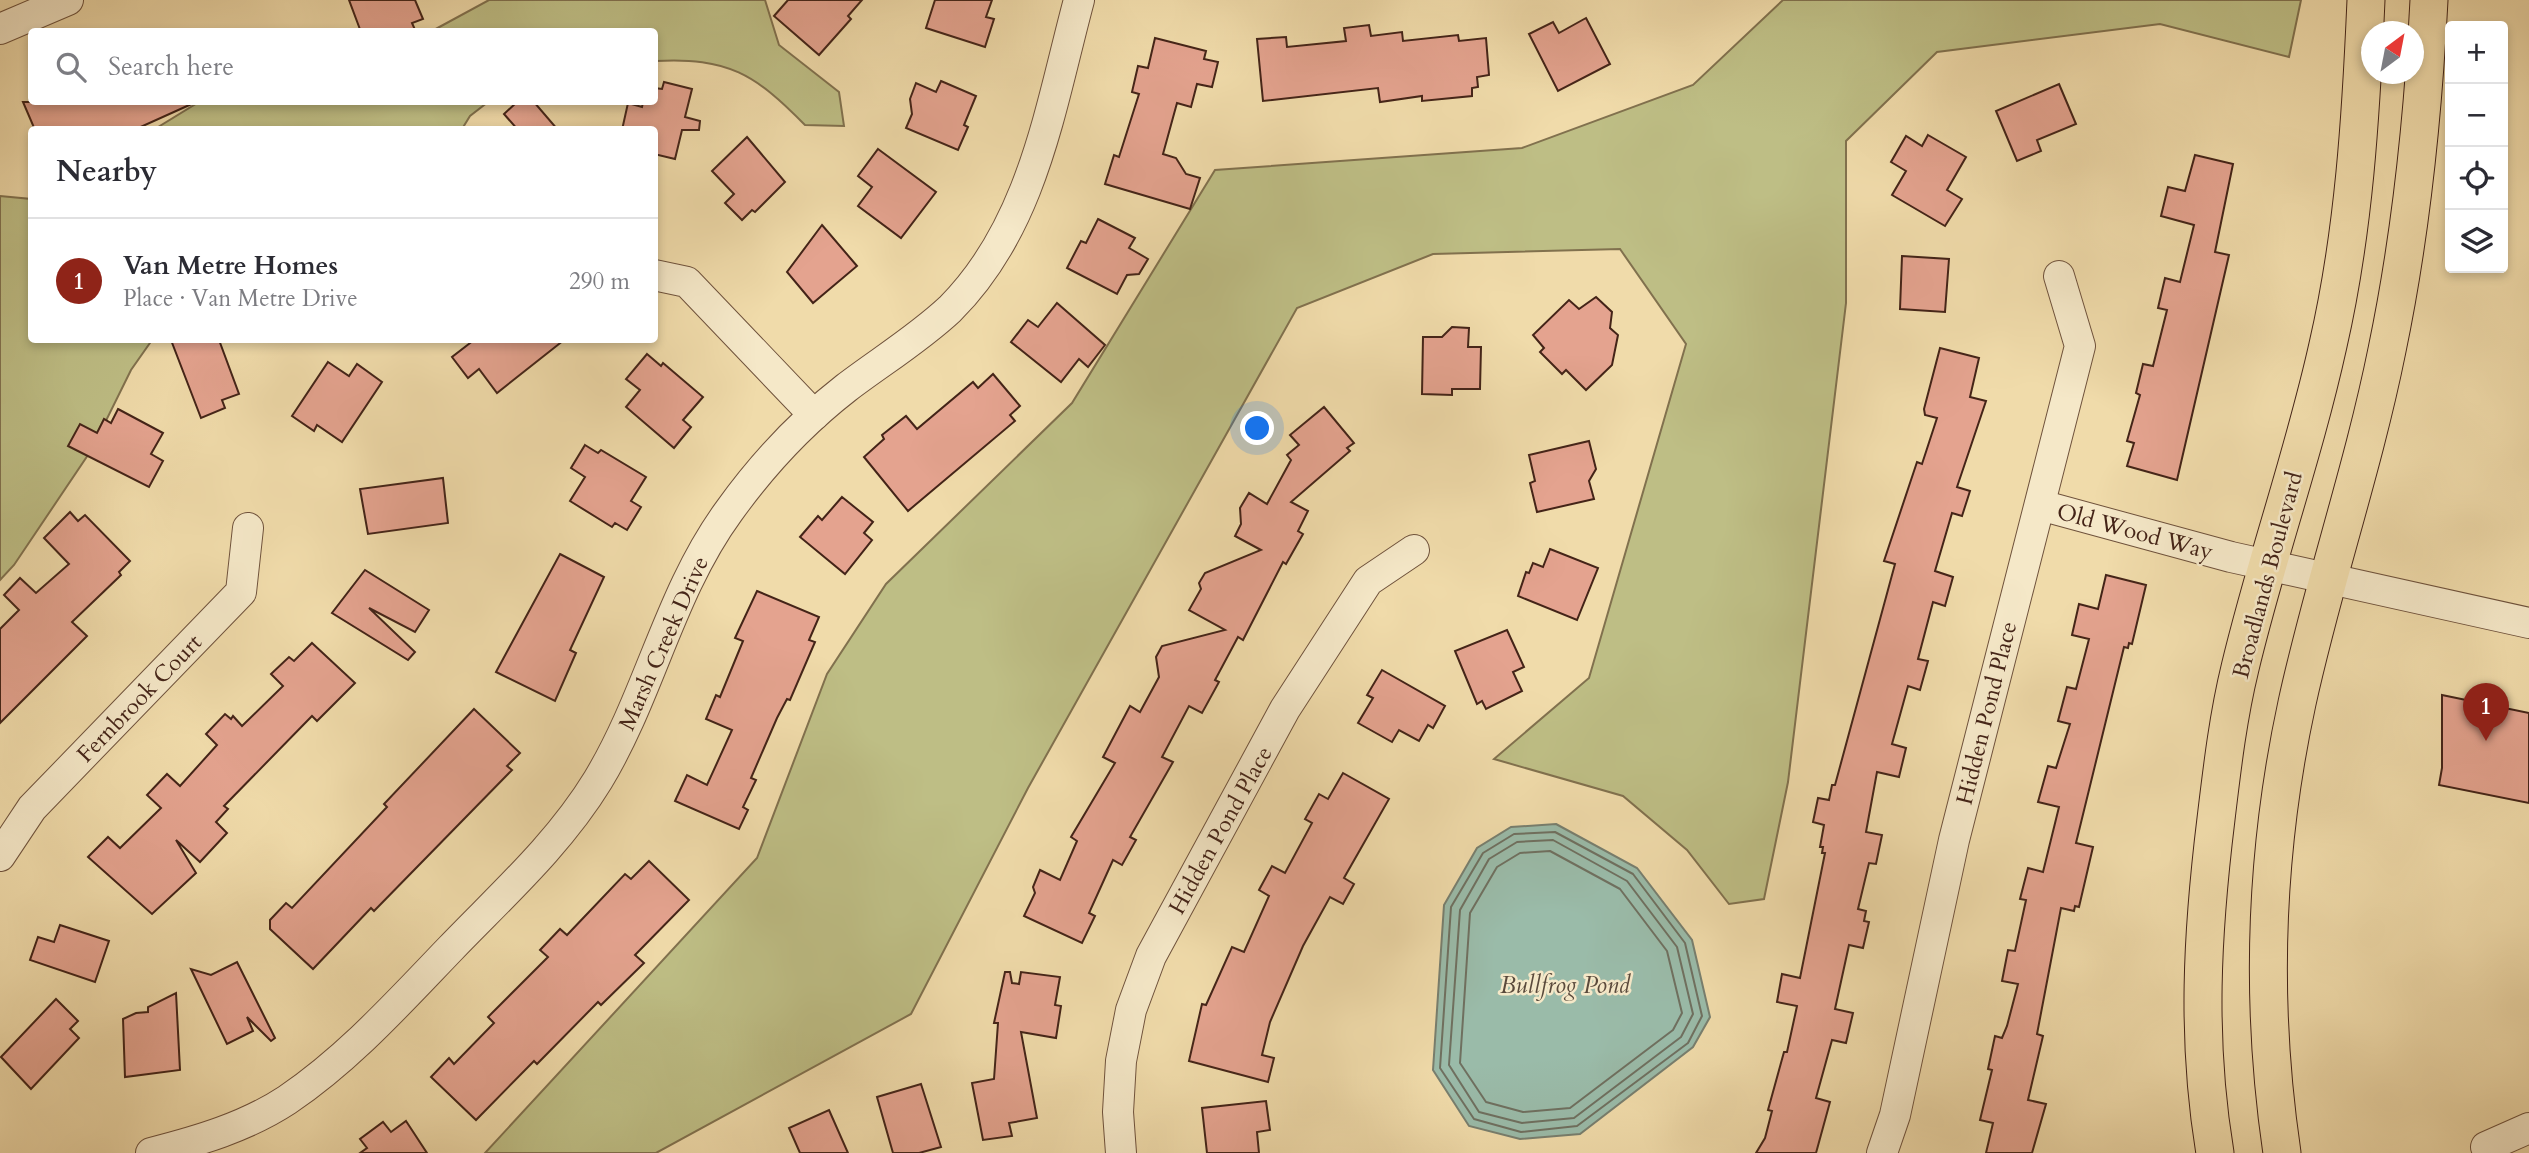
<!DOCTYPE html>
<html lang="en">
<head>
<meta charset="utf-8">
<style>
	body { margin:0; font-family:Cardo,serif; background:#f7f7f7; color:#2b2b33 }
	.controls { position:absolute; right:21px; top:21px; display:grid; overflow:hidden; border-radius:7px; box-shadow:0 4px 10px #0003 }
	.controls button { width:63px; height:63px; display:grid; place-items:center; padding:0; border:0; border-bottom:2px solid #e1e1e2; background:#fff; color:#2b2b33; font:35px sans-serif }
	.compass { position:absolute; left:2361px; top:21px; width:63px; height:63px; border-radius:50%; background:#fff; box-shadow:0 4px 10px #0003; rotate:32deg }
	.you { position:absolute; left:1258px; top:429px; width:24px; height:24px; margin:-18px; border:5px solid #fff; border-radius:50%; background:#1a73e8; box-shadow:0 0 0 10px #1a73e833 }
	.badge { display:grid; place-items:center; width:46px; height:46px; border-radius:50%; background:#8f2418; color:#fff; font-size:23px; font-weight:700 }
	.pin { position:absolute; translate:-50% -58px; filter:drop-shadow(0 2px 4px #0008) }
	.pin::after { content:''; position:absolute; top:37px; width:24px; height:21px; background:inherit; clip-path:polygon(0 0,100% 0,50% 100%) }
	.list { margin:0; padding:0; list-style:none }
	h2 { display:flex; justify-content:space-between; align-items:center; height:91px; margin:0; padding:0 28px; font-size:30px }
	h2 small { font-size:23px; font-weight:400; color:#7c7c81 }
	.list li { display:grid; grid-template-columns:46px 1fr auto; gap:21px; align-items:center; box-sizing:border-box; height:126px; padding:0 28px; border-top:2px solid #e1e1e2 }
	.list b { display:block; font-size:26px; white-space:nowrap }
	.list p { margin:0; font-size:23px; white-space:nowrap; color:#7c7c81 }
	.list em { font-size:23px; font-style:normal; color:#7c7c81 }
	.icon { flex:none; width:38px; height:38px; fill:none; stroke:currentColor; stroke-width:2; stroke-linecap:round; stroke-linejoin:round }
	.map { position:relative; flex:none; width:2529px; height:1153px; overflow:hidden }
	.search { position:absolute; background:#fff; box-shadow:0 4px 10px #0003; left:28px; top:28px; width:630px; height:77px; display:flex; align-items:center; gap:18px; box-sizing:border-box; padding:0 24px; border-radius:7px; color:#7c7c81; font-size:26px }
	.panel { position:absolute; background:#fff; box-shadow:0 4px 10px #0003; left:28px; top:126px; width:630px; height:217px; border-radius:7px }
	.map>svg:first-child { display:block }
</style>
</head>
<body>
<div class="map">
<svg width="2529" height="1153" viewBox="0 0 2529 1153">
	<rect width="100%" height="100%" fill="#f0dbaa"/>
	<filter id="stains"><feTurbulence type="fractalNoise" baseFrequency=".00286" numOctaves="4"/><feColorMatrix values="0 0 0 0 .2 0 0 0 0 .09 0 0 0 0 .02 0 0 0 .5 -.17"/></filter>
	<radialGradient id="worn" r=".72"><stop offset=".6" stop-color="#630" stop-opacity="0"/><stop offset="1" stop-color="#630" stop-opacity=".3"/></radialGradient>
	<g fill="#bebe85" stroke="#81714e" stroke-width="2">
		<path d="M489,0H765L779,45L839,92L844,126L805,125C755,74 728,57 655,61L654,32L432,31Z"/>
		<polygon points="1783,0 2301,0 2289,57 2160,24 1937,52 1846,141 1846,303 1788,782 1764,899 1729,904 1687,850 1623,796 1494,759 1589,678 1686,344 1620,249 1433,254 1297,308 1028,788 911,1014 656,1153 485,1153 757,858 827,674 886,584 1072,403 1215,170 1522,148 1693,85"/>
		<polygon points="199,102 488,102 470,116 462,129 155,129"/>
		<polygon points="0,196 31,199 32,340 152,340 131,370 92,449 14,565 0,580"/>
	</g>
	<polygon fill="#9abba9" stroke="#787f6f" stroke-width="2" points="1556,824 1637,868 1692,940 1710,1017 1693,1047 1580,1134 1520,1139 1469,1126 1433,1070 1444,905 1477,848 1511,827"/>
	<g fill="none" stroke-linecap="round" stroke-linejoin="round">
		<g stroke="#6f7060" stroke-width="2">
			<polygon points="1555,832 1633,874 1685,943 1702,1016 1688,1043 1577,1126 1521,1132 1474,1119 1440,1068 1451,907 1483,853 1514,834"/>
			<polygon points="1553,840 1627,881 1677,947 1693,1014 1681,1037 1574,1118 1522,1123 1479,1112 1449,1065 1460,910 1489,859 1517,842"/>
			<polygon points="1550,851 1620,889 1667,951 1682,1013 1673,1030 1570,1108 1523,1112 1486,1102 1460,1063 1470,913 1497,867 1520,853"/>
		</g>
	</g>
	<g fill="#e4a38f" stroke="#442418" stroke-width="2">
		<polygon points="349,0 415,0 423,19 412,23 416,32 361,32"/>
		<polygon points="788,0 862,0 848,16 851,19 819,55 774,16"/>
		<polygon points="935,0 992,0 986,17 994,19 985,47 926,28"/>
		<polygon points="1586,18 1610,64 1558,91 1529,34 1553,22 1559,33"/>
		<polygon points="1369,25 1371,36 1402,32 1403,41 1458,35 1459,41 1486,38 1489,75 1477,77 1478,87 1472,88 1472,96 1422,101 1422,96 1380,102 1378,88 1263,101 1257,39 1286,37 1287,47 1346,41 1344,28"/>
		<polygon points="1155,38 1206,51 1204,59 1218,62 1212,87 1197,84 1191,107 1177,103 1163,154 1176,158 1186,174 1200,178 1190,209 1105,184 1114,155 1119,157 1139,94 1132,92 1138,66 1148,68"/>
		<polygon points="941,81 976,96 964,125 968,127 958,150 906,128 912,114 910,99 916,83 936,92"/>
		<polygon points="664,82 692,89 685,117 700,121 699,130 682,130 675,159 654,154 654,130 622,130 628,103 642,107 643,102 654,102 654,88 662,89"/>
		<polygon points="2059,84 2076,124 2037,140 2041,151 2017,161 1996,111"/>
		<polygon points="23,102 196,102 134,130 35,130"/>
		<polygon points="517,102 534,102 558,130 518,130 504,114"/>
		<polygon points="1928,135 1966,157 1947,190 1962,199 1945,226 1892,195 1906,171 1891,162 1906,136 1922,146"/>
		<polygon points="747,137 785,182 755,212 752,210 742,220 725,203 734,194 712,171"/>
		<polygon points="878,149 936,192 901,238 858,206 872,187 858,176"/>
		<polygon points="2195,155 2233,164 2215,252 2229,255 2177,480 2127,466 2134,443 2127,441 2140,395 2136,393 2143,364 2153,366 2167,310 2158,308 2165,278 2180,282 2194,225 2161,216 2168,187 2185,191"/>
		<polygon points="1098,219 1135,238 1129,248 1148,259 1139,274 1127,275 1117,294 1067,268 1081,241 1086,243"/>
		<polygon points="822,225 857,266 813,303 787,272"/>
		<polygon points="1902,256 1949,259 1945,312 1900,309"/>
		<polygon points="1596,297 1612,312 1610,328 1618,335 1612,365 1586,390 1566,370 1562,374 1540,352 1544,348 1533,335 1569,300 1579,309"/>
		<polygon points="1057,303 1105,345 1088,367 1079,359 1061,382 1011,342 1028,320 1038,327"/>
		<polygon points="1452,327 1469,328 1468,347 1481,347 1480,389 1452,389 1452,395 1422,394 1423,337 1442,337"/>
		<polygon points="171,340 219,340 239,394 222,400 225,408 201,418"/>
		<polygon points="474,340 564,340 497,393 479,369 468,378 452,357"/>
		<polygon points="1940,348 1979,358 1970,397 1986,401 1957,487 1970,491 1962,516 1952,513 1935,571 1953,577 1945,606 1933,602 1918,659 1928,661 1920,690 1908,686 1892,744 1906,748 1899,777 1877,772 1866,832 1882,835 1876,864 1869,863 1858,909 1866,911 1864,921 1869,922 1863,948 1849,945 1835,1009 1853,1013 1846,1043 1832,1040 1816,1098 1830,1102 1816,1153 1756,1153 1765,1138 1772,1111 1768,1110 1784,1052 1787,1052 1797,1006 1777,1002 1782,974 1800,978 1825,853 1822,853 1823,847 1820,847 1824,825 1813,822 1818,798 1829,800 1832,785 1835,785 1895,564 1884,561 1917,462 1922,464 1937,418 1925,415 1924,409"/>
		<polygon points="647,354 661,366 663,363 703,397 683,420 691,427 674,448 626,407 640,390 626,379"/>
		<polygon points="328,362 349,376 357,364 382,382 342,442 317,425 314,431 292,416"/>
		<polygon points="993,374 1020,406 1010,415 1015,421 908,511 864,457 884,439 882,435 906,416 917,429 973,382 978,388"/>
		<polygon points="1324,407 1354,443 1347,448 1350,451 1291,502 1308,511 1298,531 1303,534 1286,564 1283,562 1243,640 1238,637 1215,680 1219,682 1202,713 1189,706 1162,757 1173,762 1130,837 1136,840 1122,865 1113,860 1089,913 1095,916 1082,943 1024,916 1035,893 1033,887 1040,870 1060,880 1077,841 1071,837 1115,763 1103,757 1130,706 1140,712 1159,677 1156,657 1162,646 1225,630 1189,610 1201,589 1199,583 1205,573 1261,550 1235,536 1241,524 1240,508 1249,493 1267,504 1291,460 1287,455 1299,445 1290,435"/>
		<polygon points="118,409 163,433 151,454 163,461 149,487 68,446 80,424 97,433 104,419 111,423"/>
		<polygon points="1589,441 1596,469 1589,481 1594,499 1537,512 1530,483 1535,481 1529,455"/>
		<polygon points="585,445 598,453 601,450 646,477 631,501 641,507 627,530 615,523 612,527 570,501 585,477 571,468"/>
		<polygon points="443,478 448,523 368,534 360,489"/>
		<polygon points="842,497 873,522 864,533 872,540 845,574 800,537 818,516 822,520"/>
		<polygon points="70,512 78,521 85,515 130,561 119,572 121,575 72,622 87,636 0,723 0,629 19,610 4,595 20,578 36,593 69,564 44,538"/>
		<polygon points="1550,549 1598,568 1577,620 1518,596 1526,572 1529,573 1533,563 1543,567"/>
		<polygon points="560,554 604,577 570,650 576,653 555,701 496,672"/>
		<polygon points="365,570 429,610 415,632 369,608 415,652 408,660 332,613"/>
		<polygon points="2106,575 2146,585 2132,644 2129,643 2128,648 2124,647 2076,843 2093,847 2079,907 2075,906 2074,911 2061,908 2037,1034 2043,1036 2028,1100 2046,1104 2032,1153 1986,1153 1993,1123 1980,1120 1992,1070 1988,1069 1995,1036 2002,1038 2007,1026 2018,984 2002,981 2008,950 2015,951 2026,900 2020,899 2028,868 2043,872 2059,807 2038,802 2048,766 2056,768 2070,724 2058,721 2067,687 2076,689 2089,639 2072,635 2079,604 2098,609"/>
		<polygon points="757,591 819,617 809,640 815,642 790,700 787,699 777,718 751,778 756,780 743,807 748,810 739,829 675,801 687,775 707,785 732,730 706,719 716,695 720,697 743,641 735,638"/>
		<polygon points="1507,630 1524,667 1513,672 1522,691 1486,709 1482,701 1477,704 1455,651"/>
		<polygon points="312,643 355,683 317,721 312,716 224,806 228,809 216,822 227,833 200,862 176,840 196,873 152,914 88,857 108,837 120,848 161,808 147,795 167,774 180,786 217,745 206,734 225,714 231,719 233,716 242,726 283,686 271,674 289,657 294,661"/>
		<polygon points="1382,670 1445,706 1433,728 1428,725 1419,741 1399,730 1392,742 1358,723 1373,698 1367,695"/>
		<polygon points="2442,695 2529,713 2529,803 2439,785 2442,768"/>
		<polygon points="474,709 520,753 507,766 512,770 374,911 371,908 313,969 270,929 270,920 286,903 292,908 387,807 384,804"/>
		<polygon points="1343,773 1389,799 1344,878 1354,884 1343,904 1330,897 1303,946 1270,1022 1262,1055 1274,1058 1268,1082 1189,1061 1202,1004 1206,1005 1232,947 1244,952 1269,896 1259,890 1272,866 1285,873 1312,823 1305,819 1319,794 1328,799"/>
		<polygon points="649,861 689,900 635,955 644,963 601,1005 598,1002 537,1064 534,1061 476,1120 431,1077 449,1058 454,1064 494,1023 488,1017 548,957 540,950 560,929 567,935 625,874 631,879"/>
		<polygon points="60,925 109,941 95,982 30,960 38,937 54,942"/>
		<polygon points="237,962 275,1038 271,1041 247,1017 253,1031 227,1044 191,969 211,975"/>
		<polygon points="1005,972 1010,972 1012,983 1019,984 1021,972 1060,977 1055,1005 1061,1006 1056,1038 1021,1032 1037,1118 1009,1123 1012,1136 983,1140 972,1083 994,1079 998,1023 994,1023"/>
		<polygon points="176,993 180,1070 125,1077 123,1019 136,1013 148,1012 148,1007"/>
		<polygon points="56,999 78,1021 70,1029 79,1038 31,1089 1,1057"/>
		<polygon points="921,1084 941,1147 919,1153 893,1153 877,1097"/>
		<polygon points="1266,1101 1270,1130 1257,1132 1259,1153 1207,1153 1202,1108"/>
		<polygon points="829,1110 848,1153 800,1153 789,1128"/>
		<polygon points="406,1121 427,1153 360,1153 367,1148 360,1139 383,1122 391,1132"/>
	</g>
	<g fill="none" stroke-linecap="round" stroke-linejoin="round">
		<g stroke="#6f523c" stroke-width="32">
			<g id="minor">
				<polyline points="0,29 68,0"/>
				<polyline points="654,275 687,282 814,415"/>
				<polyline points="2040,505 2231,557 2529,623"/>
				<polyline points="0,856 32,808 241,592 248,528"/>
				<polyline points="2486,1147 2529,1128"/>
				<path d="M151,1153C198,1141 246,1127 287,1100C349,1058 399,1002 451,948C502,895 559,844 598,780C650,694 669,593 729,511C762,465 801,423 846,388C880,362 918,339 950,309C1033,226 1050,108 1079,0"/>
				<polyline points="1121,1153 1118,1112 1121,1061 1131,1010 1151,956 1285,709 1368,581 1414,550"/>
				<polyline points="1882,1153 1895,1115 1954,840 2080,346 2059,276"/>
			</g>
		</g>
		<g stroke="#442418" stroke-width="39">
			<g id="major">
				<path d="M2215,1153C2196,1039 2202,933 2216,819C2222,769 2228,717 2240,668C2266,559 2304,454 2328,345C2354,232 2361,116 2366,0"/>
				<path d="M2282,1153C2260,1004 2265,851 2297,703C2323,584 2363,469 2387,350C2411,235 2423,118 2429,0"/>
			</g>
		</g>
		<use href="#minor" stroke="#f5e8c8" stroke-width="30"/>
		<use href="#major" stroke="#f0dbaa" stroke-width="37"/>
	</g>
	<g text-anchor="middle" stroke-width="5" stroke-linejoin="round" paint-order="stroke">
		<g font-size="23" fill="#442418" stroke="#f5e8c8">
			<text transform="translate(2135 531) rotate(15)" y="8">Old Wood Way</text>
			<text transform="translate(2267 575) rotate(-75)" y="8">Broadlands Boulevard</text>
			<text transform="translate(663 643) rotate(-66)" y="8">Marsh Creek Drive</text>
			<text transform="translate(139 698) rotate(-46)" y="8">Fernbrook Court</text>
			<text transform="translate(1986 713) rotate(-76)" y="8">Hidden Pond Place</text>
			<text transform="translate(1220 830) rotate(-61)" y="8">Hidden Pond Place</text>
		</g>
		<g font-size="24" font-style="italic" fill="#5a4a3c" stroke="#f5e8c8">
			<text x="1565" y="993">Bullfrog Pond</text>
		</g>
	</g>
	<rect width="100%" height="100%" filter="url(#stains)"/>
	<rect width="100%" height="100%" fill="url(#worn)"/>
</svg>
<div class="controls">
<button>+</button>
<button>−</button>
<button><svg class="icon" aria-label="locate" viewBox="0 0 24 24"><circle cx="12" cy="12" r="6"/><path d="M12 2v4M12 18v4M2 12h4M18 12h4"/></svg></button>
<button><svg class="icon" aria-label="layers" viewBox="0 0 24 24"><path d="M12 4l9 5-9 5-9-5zM3 14l9 5 9-5"/></svg></button>
</div>
<svg class="compass" viewBox="-18 -18 36 36"><path d="M0-13l5 13h-10z" fill="#e53935"/><path d="M0 13l5-13h-10z" fill="#7c7c81"/></svg>
<div class="you"></div>
<div class="pin badge" style="left:2486px;top:741px">1</div>
<div class="search"><svg class="icon" aria-label="search" viewBox="0 0 24 24"><circle cx="10" cy="10" r="6"/><path d="M15 15l6 6"/></svg>Search here</div>
<section class="panel">
<h2>Nearby<small></small></h2>
<ul class="list">
<li><span class="badge">1</span><div><b>Van Metre Homes</b><p>Place · Van Metre Drive</p></div><em>290 m</em></li>
</ul>
</section>
</div>
</body>
</html>
